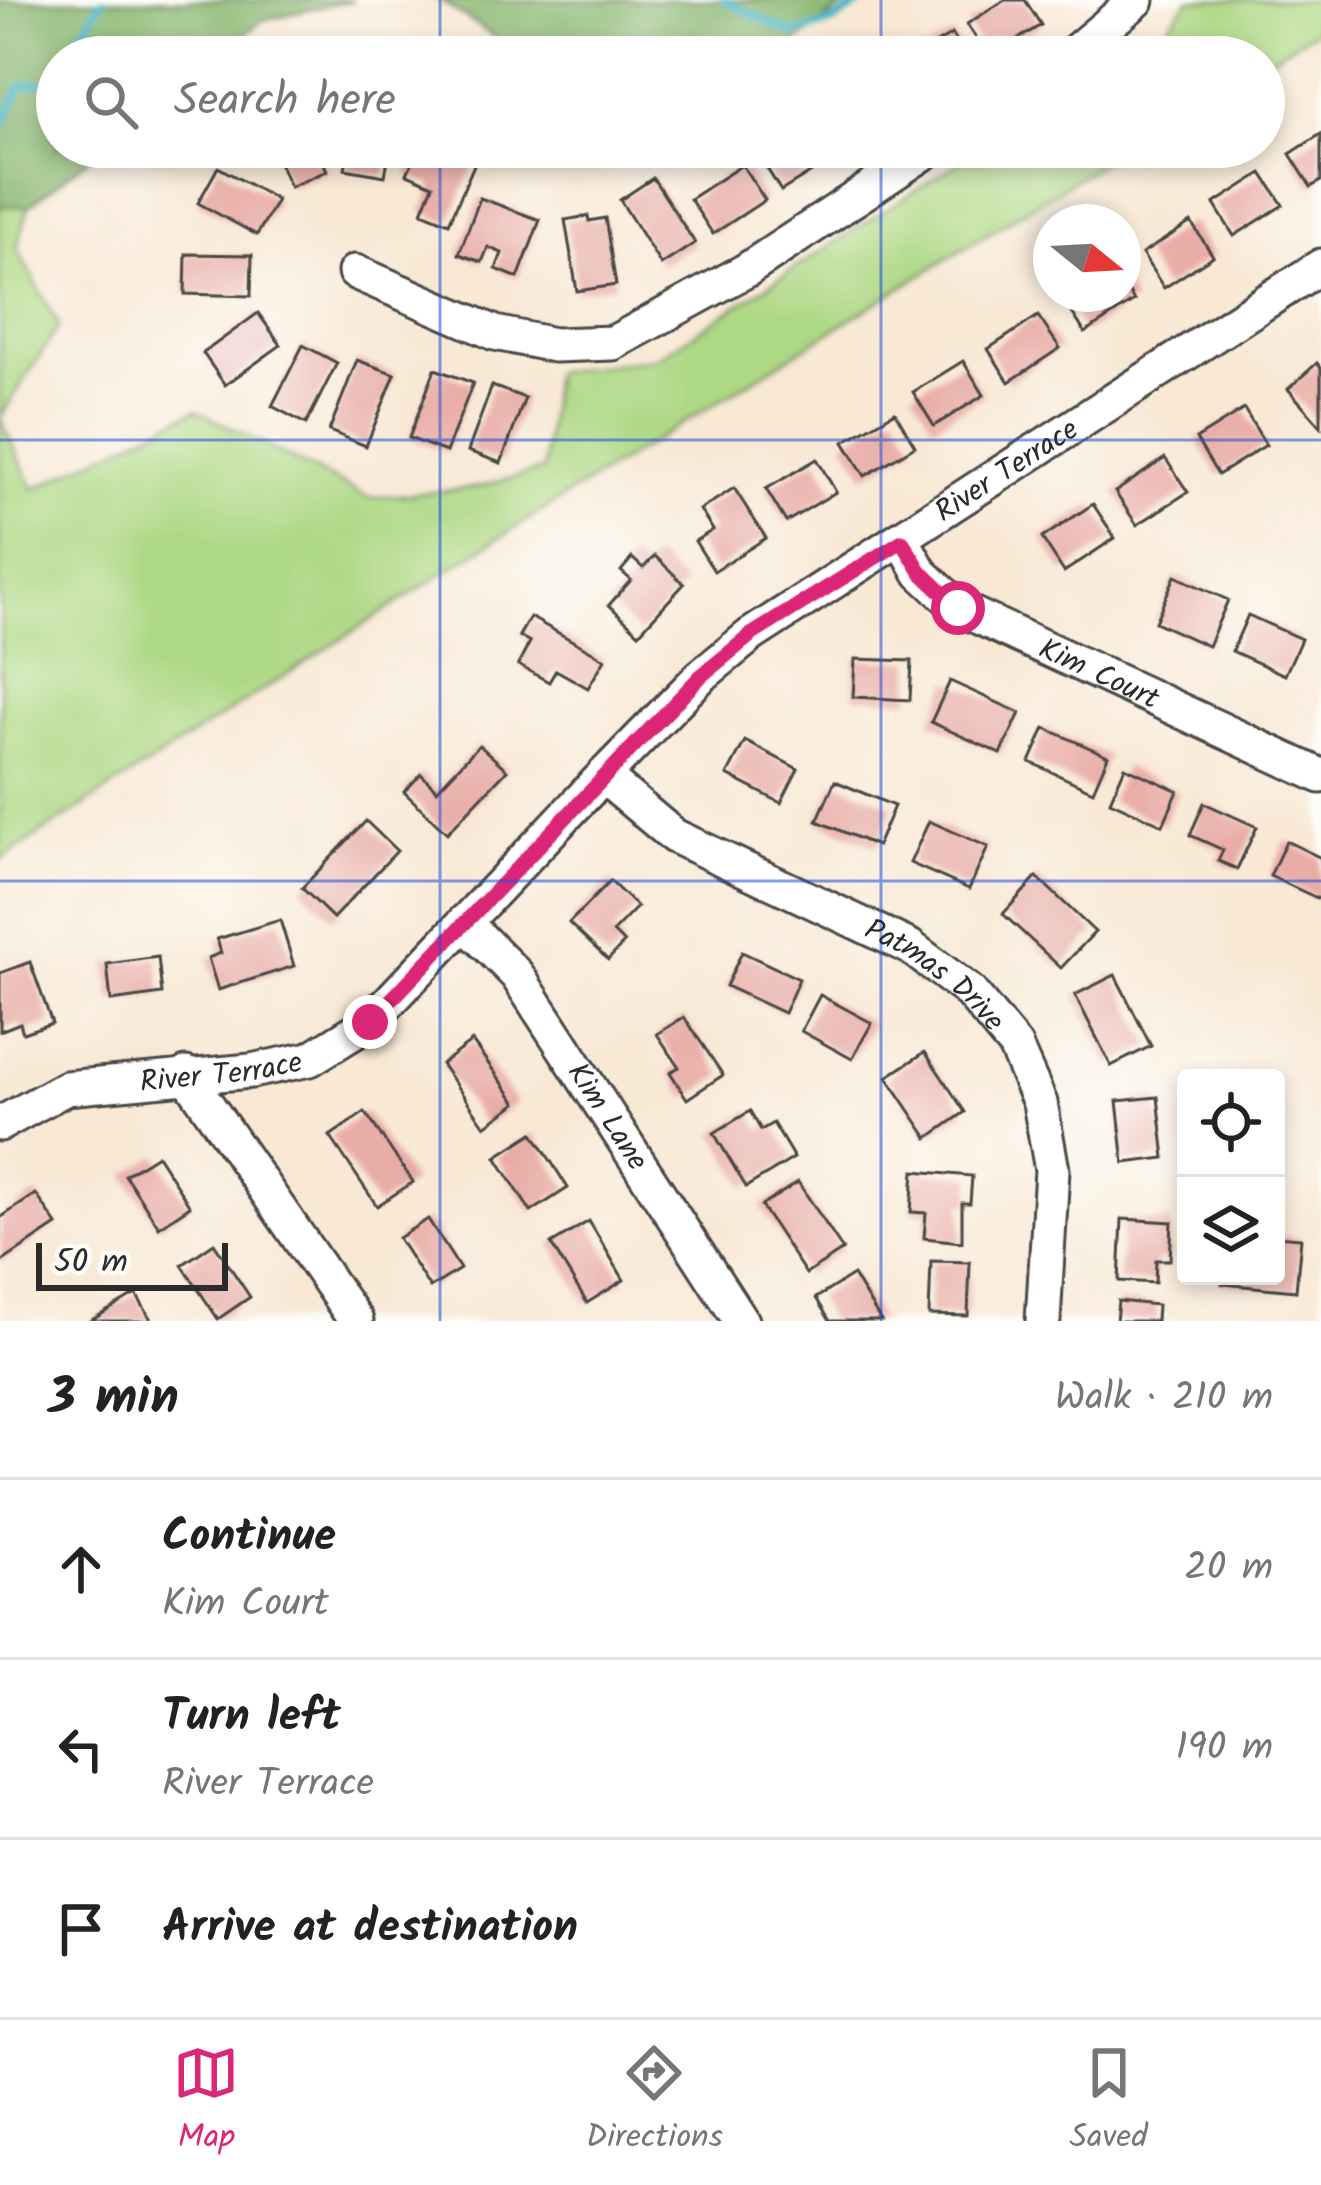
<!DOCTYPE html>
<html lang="en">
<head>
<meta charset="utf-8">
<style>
	body { margin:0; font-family:Kalam,sans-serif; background:#f6f6f6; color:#222 }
	.controls { position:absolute; right:36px; bottom:36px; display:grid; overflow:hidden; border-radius:12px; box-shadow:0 6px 18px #0003 }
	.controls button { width:108px; height:108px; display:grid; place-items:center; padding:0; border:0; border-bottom:3px solid #e0e0e0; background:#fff; color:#222; font:60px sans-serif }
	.compass { position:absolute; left:1033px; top:204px; width:108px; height:108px; border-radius:50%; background:#fff; box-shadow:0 6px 18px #0003; rotate:108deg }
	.scale { position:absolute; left:36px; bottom:30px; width:192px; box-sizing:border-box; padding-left:12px; border:6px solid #2b2b2b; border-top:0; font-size:33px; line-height:42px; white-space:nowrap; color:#2b2b2b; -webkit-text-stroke:9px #fdfcf7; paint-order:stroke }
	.stop { position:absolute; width:36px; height:36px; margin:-27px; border:9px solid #db2777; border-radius:50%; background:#fff }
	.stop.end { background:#db2777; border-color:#fff; box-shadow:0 3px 12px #0008 }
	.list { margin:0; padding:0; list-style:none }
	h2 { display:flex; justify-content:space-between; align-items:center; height:156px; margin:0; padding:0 48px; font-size:51px }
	h2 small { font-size:39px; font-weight:400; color:#767676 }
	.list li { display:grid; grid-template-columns:78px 1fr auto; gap:36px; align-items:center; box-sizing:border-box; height:180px; padding:0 48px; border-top:3px solid #e0e0e0 }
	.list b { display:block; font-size:45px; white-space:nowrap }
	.list p { margin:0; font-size:39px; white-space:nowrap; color:#767676 }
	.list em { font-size:39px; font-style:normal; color:#767676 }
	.icon { flex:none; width:66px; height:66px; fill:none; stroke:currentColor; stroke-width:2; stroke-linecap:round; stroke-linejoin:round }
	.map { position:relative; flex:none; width:1321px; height:1321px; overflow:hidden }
	.search { position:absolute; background:#fff; box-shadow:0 6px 18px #0003; left:36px; right:36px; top:36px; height:132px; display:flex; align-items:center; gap:30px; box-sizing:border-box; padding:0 42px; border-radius:66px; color:#767676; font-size:45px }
	.sheet { height:696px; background:#fff }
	nav { display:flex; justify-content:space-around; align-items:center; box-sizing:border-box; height:168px; border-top:3px solid #e0e0e0; background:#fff; font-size:33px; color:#767676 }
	nav a { display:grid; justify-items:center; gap:6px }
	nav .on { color:#db2777 }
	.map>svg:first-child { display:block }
</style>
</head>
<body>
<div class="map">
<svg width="1321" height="1321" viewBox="0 0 1321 1321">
	<rect width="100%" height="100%" fill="#fdfcf7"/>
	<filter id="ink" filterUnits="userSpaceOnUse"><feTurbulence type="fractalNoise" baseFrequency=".00833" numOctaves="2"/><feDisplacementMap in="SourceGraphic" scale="24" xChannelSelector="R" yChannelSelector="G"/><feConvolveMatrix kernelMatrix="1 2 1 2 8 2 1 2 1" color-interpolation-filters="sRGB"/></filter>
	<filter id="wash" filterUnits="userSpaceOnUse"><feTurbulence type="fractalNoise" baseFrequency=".004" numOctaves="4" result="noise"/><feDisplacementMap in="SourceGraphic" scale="48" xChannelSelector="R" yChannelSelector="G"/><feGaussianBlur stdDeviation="2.7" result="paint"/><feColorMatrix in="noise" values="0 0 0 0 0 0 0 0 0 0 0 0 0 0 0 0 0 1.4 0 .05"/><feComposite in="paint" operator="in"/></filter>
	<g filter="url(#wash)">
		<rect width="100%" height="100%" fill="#f8e8d4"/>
		<g fill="#add884" stroke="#6c8258" stroke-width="3">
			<polygon points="1189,0 1321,0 1321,27 1264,62 1264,57 1123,57 1166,29"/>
			<polygon points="983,147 1127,147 476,552 0,860 0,206 29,206 17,248 59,326 0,418 34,489 196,410 369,498 474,488 543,470 553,372 656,358"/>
		</g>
		<g fill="#8ab872" stroke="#5a724e" stroke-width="3">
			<polygon points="0,0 353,0 263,20 217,57 57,57 57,147 103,147 29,206 0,206"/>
			<polygon points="439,0 852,0 777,57 524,57"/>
		</g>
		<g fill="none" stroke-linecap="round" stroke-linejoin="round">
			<g stroke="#4bb6c8" stroke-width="8">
				<polyline points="724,0 793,34 834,22 866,0"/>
				<polyline points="67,57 102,0"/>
				<polyline points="0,130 22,85 48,82 57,71"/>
			</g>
		</g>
		<g id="blocks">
			<g fill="#e9ada7">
				<polygon points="1005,0 1025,0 1041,25 988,57 967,24"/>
				<polygon points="952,34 966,57 913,57"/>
				<polygon points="1321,134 1321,181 1311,187 1290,154"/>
				<polygon points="272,147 317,147 327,171 290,187"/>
				<polygon points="349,147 390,147 385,176 345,169"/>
				<polygon points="419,147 452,153 455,147 466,147 479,153 449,223 422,212 433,185 407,174"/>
				<polygon points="770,147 830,147 836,157 781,191 758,154"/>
				<polygon points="742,165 765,200 713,234 690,199"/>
				<polygon points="218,167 277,200 257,235 198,203"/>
				<polygon points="1262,173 1283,205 1234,236 1214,204"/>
				<polygon points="653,178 695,243 661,265 620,200"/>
				<polygon points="480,198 540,220 518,278 496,269 502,253 488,247 482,262 459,254"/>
				<polygon points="588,216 589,221 605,218 616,285 577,291 565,220"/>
				<polygon points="1191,222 1213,256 1164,288 1142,254"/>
				<polygon points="186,254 252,255 251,296 185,294"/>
				<polygon points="1123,283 1134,301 1085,333 1064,300 1073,294 1123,294"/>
				<polygon points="258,313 281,345 225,385 203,353"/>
				<polygon points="1038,316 1060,348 1009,382 988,349"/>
				<polygon points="303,345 337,363 306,424 272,406"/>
				<polygon points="357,360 395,374 366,446 329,431"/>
				<polygon points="963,361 984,395 934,426 913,392"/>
				<polygon points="1317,363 1321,368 1321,426 1288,389"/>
				<polygon points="435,369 473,383 446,452 409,438"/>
				<polygon points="492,386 525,398 501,463 468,451"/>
				<polygon points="1244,409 1266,445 1218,475 1196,439"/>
				<polygon points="895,412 915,446 865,476 844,442"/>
				<polygon points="1165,458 1188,492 1137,525 1115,492"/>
				<polygon points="817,459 836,492 786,522 766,489"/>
				<polygon points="734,488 766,538 714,571 695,541 713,530 700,510"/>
				<polygon points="1093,504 1115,538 1064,572 1042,538"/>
				<polygon points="655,556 684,584 639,633 609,605 631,580 621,571 632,558 643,568"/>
				<polygon points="1175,576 1228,600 1208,646 1155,622"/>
				<polygon points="1248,615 1301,639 1285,675 1232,651"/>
				<polygon points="530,617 605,659 588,688 556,670 549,682 518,665 530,642 519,636"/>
				<polygon points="855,659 912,661 910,700 853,697"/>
				<polygon points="950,681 1020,713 1001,754 931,722"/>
				<polygon points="1045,728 1108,756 1093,791 1030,762"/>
				<polygon points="745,741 798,769 781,803 727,775"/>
				<polygon points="479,745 507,770 447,833 404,792 421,774 437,790"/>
				<polygon points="1125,767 1178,791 1163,825 1110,801"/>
				<polygon points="835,781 894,806 877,846 817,821"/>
				<polygon points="1204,803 1257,827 1237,869 1218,861 1223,850 1190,835"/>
				<polygon points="366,821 397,851 333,918 302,888"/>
				<polygon points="929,821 988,847 969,889 910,863"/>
				<polygon points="1286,841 1321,858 1321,900 1270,876"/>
				<polygon points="1037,877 1095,932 1061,968 1003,914"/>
				<polygon points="610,881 637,907 613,932 624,943 608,960 569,923"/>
				<polygon points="280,920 294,966 218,990 208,958 221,953 217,939"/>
				<polygon points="742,952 799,979 784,1013 726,986"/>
				<polygon points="158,957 162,994 111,1001 107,964"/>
				<polygon points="30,962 52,1023 23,1033 20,1023 0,1031 0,973"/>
				<polygon points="1115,975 1151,1046 1111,1066 1075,995"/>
				<polygon points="820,995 872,1023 852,1059 801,1031"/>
				<polygon points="684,1017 723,1075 687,1099 670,1072 679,1067 657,1034"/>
				<polygon points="472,1041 517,1103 485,1126 441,1064"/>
				<polygon points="925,1052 965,1112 928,1138 887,1077"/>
				<polygon points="1158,1097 1165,1158 1124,1163 1117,1101"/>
				<polygon points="750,1111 761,1130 773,1123 794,1158 746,1187 714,1133"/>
				<polygon points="365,1112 413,1182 377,1206 330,1136"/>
				<polygon points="533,1133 568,1188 531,1212 496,1157"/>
				<polygon points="157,1155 190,1206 159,1227 125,1175"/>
				<polygon points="914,1171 972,1176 970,1203 962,1203 962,1242 924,1238 926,1213 911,1212"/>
				<polygon points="798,1182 843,1250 806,1274 761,1206"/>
				<polygon points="36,1194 57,1225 0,1263 0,1218"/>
				<polygon points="428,1219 460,1269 430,1288 398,1238"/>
				<polygon points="1122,1219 1172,1222 1170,1260 1156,1260 1155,1283 1119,1281"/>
				<polygon points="589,1221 624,1280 587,1303 551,1244"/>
				<polygon points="1276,1236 1301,1238 1296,1291 1222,1284 1222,1276 1276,1276"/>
				<polygon points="214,1243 250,1297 218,1319 182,1265"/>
				<polygon points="931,1261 970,1262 968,1316 929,1315"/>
				<polygon points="853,1275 881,1321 830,1321 816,1298"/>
				<polygon points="136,1294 152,1321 90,1321"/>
				<polygon points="1118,1301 1157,1305 1156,1321 1116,1321"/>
			</g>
		</g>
	</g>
	<g filter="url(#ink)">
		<use href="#blocks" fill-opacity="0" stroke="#4a4744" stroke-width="3"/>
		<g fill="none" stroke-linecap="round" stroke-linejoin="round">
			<g stroke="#4a4744" stroke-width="39">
				<g id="minor">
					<polyline points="1069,57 1137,0"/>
					<polyline points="355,272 495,333 554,345 613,343 745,271 933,147"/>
					<path id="s1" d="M903,541L921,573L959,608L1321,776"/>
					<path id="s2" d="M603,776L674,836L910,947L970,992L1015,1046L1040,1103L1052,1170L1043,1321"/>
					<path id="s3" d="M464,922L517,975L741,1321"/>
					<polyline points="186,1074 356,1321"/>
					<path id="s4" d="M0,1124L66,1088L251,1071L310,1059L370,1022L603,776L701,676L751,635L1321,266"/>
				</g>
			</g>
			<use href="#minor" stroke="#fff" stroke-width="33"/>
		</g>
	</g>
	<g fill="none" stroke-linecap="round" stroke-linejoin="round" filter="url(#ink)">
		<polyline stroke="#db2777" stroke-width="15" points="370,1022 701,676 751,635 902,541 921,572 958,608"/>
	</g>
	<path fill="none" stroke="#1d4ed8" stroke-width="3" stroke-opacity="0.55" d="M440,0V57M881,0V57M440,147V1321M881,147V1321M0,440H1321M0,881H1321"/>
	<g text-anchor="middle" stroke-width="12" stroke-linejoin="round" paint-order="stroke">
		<g font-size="30" fill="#2b2b2b" stroke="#fdfcf7">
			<text dy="10" stroke="none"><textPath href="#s4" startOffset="1239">River Terrace</textPath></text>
			<text dy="10" stroke="none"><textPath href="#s1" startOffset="243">Kim Court</textPath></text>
			<text dy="10" stroke="none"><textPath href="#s2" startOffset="390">Patmas Drive</textPath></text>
			<text dy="10" stroke="none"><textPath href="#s4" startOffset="231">River Terrace</textPath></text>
			<text dy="10" stroke="none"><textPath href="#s3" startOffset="243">Kim Lane</textPath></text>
		</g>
	</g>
</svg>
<div class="controls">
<button><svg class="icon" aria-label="locate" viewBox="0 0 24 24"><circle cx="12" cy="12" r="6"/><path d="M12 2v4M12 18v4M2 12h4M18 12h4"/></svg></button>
<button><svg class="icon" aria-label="layers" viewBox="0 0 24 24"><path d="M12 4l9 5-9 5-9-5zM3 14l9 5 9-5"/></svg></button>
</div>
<svg class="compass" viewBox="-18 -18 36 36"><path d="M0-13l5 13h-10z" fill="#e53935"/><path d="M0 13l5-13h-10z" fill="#767676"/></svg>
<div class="scale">50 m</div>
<div class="stop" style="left:958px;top:608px"></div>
<div class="stop end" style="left:370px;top:1022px"></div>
<div class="search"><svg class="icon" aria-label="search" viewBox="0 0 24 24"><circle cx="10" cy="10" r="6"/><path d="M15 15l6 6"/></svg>Search here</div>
</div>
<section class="sheet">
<h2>3 min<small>Walk · 210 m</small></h2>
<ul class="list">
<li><svg class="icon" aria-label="ahead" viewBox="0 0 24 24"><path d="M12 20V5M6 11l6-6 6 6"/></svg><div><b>Continue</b><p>Kim Court</p></div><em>20 m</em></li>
<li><svg class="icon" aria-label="left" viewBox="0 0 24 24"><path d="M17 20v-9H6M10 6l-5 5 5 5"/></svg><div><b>Turn left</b><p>River Terrace</p></div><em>190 m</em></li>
<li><svg class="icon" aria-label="arrive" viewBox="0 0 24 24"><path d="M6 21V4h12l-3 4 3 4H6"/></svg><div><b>Arrive at destination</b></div></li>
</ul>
</section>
<nav>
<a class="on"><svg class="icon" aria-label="map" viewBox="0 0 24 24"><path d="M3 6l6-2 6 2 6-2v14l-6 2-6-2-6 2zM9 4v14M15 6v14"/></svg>Map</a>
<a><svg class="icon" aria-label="directions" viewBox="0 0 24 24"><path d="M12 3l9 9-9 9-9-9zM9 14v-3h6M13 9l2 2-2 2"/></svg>Directions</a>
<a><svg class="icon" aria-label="saved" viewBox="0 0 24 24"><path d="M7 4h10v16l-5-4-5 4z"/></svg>Saved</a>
</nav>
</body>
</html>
